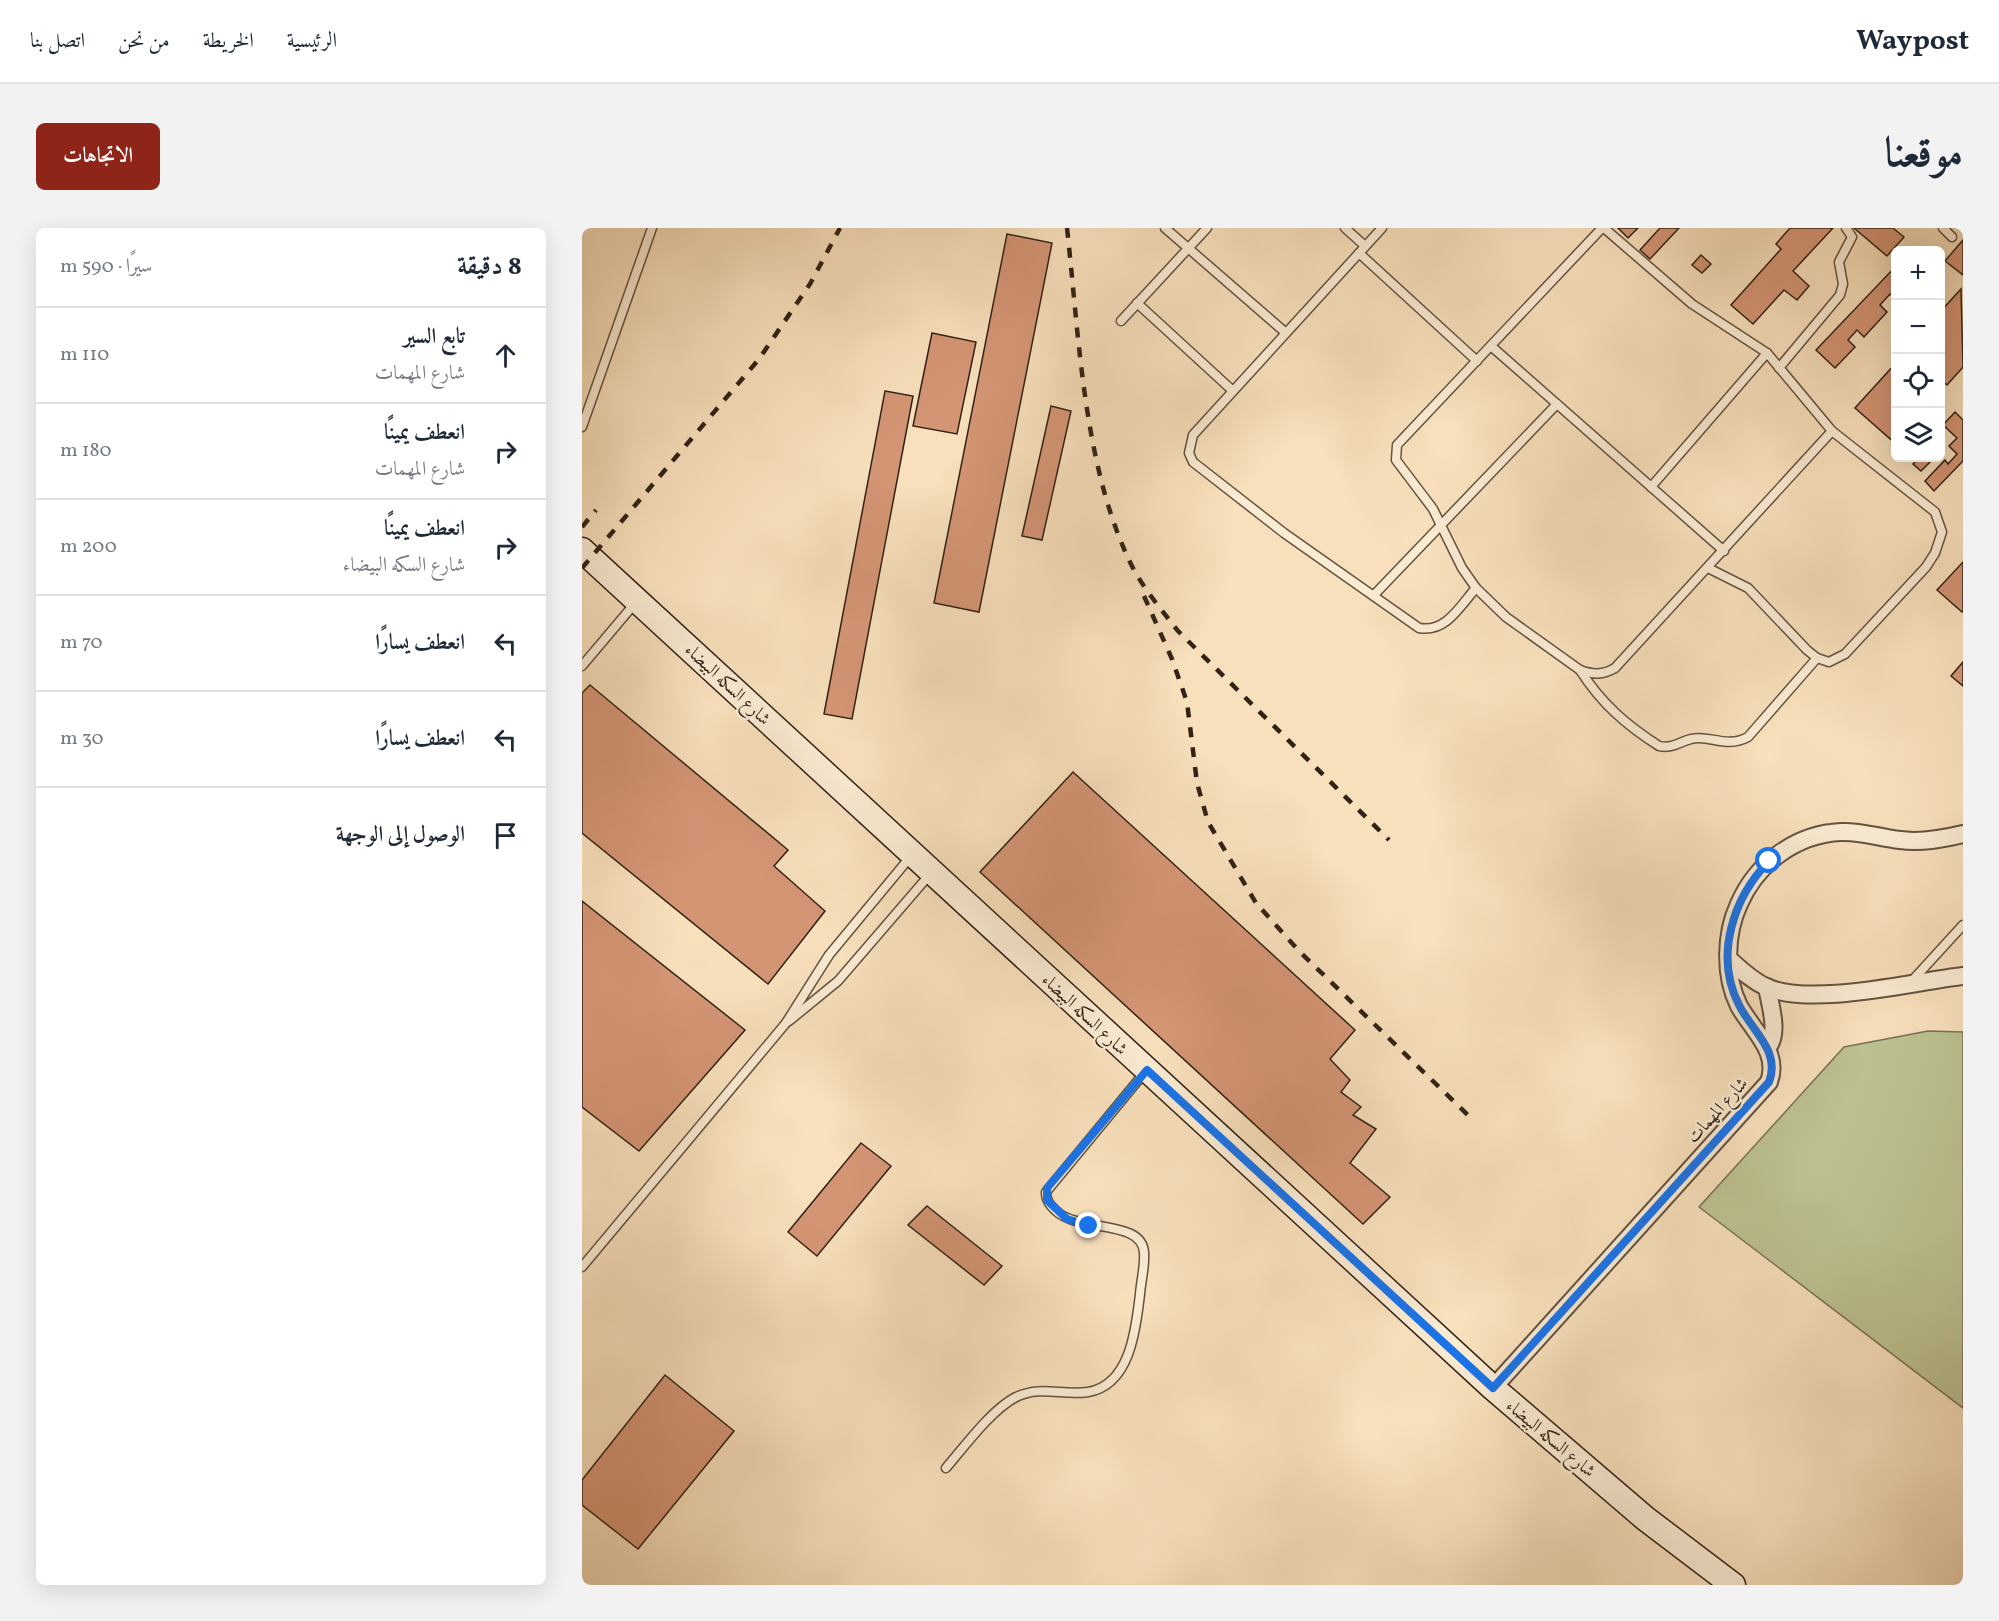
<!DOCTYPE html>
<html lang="ar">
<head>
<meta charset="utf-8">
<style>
	body { margin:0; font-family:Vollkorn,Amiri,serif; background:#f2f2f3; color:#1f2937; direction:rtl }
	.controls { position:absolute; right:18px; top:18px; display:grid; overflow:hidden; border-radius:9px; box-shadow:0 6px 24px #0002 }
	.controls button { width:54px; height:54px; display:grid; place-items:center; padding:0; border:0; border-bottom:2px solid #e0e1e3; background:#fff; color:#1f2937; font:30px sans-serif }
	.stop { position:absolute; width:18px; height:18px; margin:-14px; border:4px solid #1a73e8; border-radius:50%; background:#fff }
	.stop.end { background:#1a73e8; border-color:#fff; box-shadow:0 2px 6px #0008 }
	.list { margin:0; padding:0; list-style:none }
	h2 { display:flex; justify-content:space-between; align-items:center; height:78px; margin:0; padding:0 24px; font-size:26px }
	h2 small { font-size:20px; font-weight:400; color:#747a83 }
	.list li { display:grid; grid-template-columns:39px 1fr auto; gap:18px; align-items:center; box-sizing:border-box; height:96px; padding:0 24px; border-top:2px solid #e0e1e3 }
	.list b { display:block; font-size:22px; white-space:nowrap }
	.list p { margin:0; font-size:20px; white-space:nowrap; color:#747a83 }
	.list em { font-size:20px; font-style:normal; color:#747a83 }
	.icon { flex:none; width:33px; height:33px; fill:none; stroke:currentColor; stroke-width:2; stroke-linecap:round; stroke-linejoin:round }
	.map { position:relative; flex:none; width:1381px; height:1357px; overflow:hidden; direction:ltr; border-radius:9px }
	header { display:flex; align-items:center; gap:36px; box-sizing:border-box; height:84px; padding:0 30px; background:#fff; border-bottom:2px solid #e0e1e3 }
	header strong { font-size:28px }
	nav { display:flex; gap:33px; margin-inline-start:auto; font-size:21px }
	.intro { display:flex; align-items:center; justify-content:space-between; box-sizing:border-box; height:144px; padding:0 36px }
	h1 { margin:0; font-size:42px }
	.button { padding:15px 27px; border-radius:9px; background:#8f2418; color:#fff; font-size:21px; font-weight:700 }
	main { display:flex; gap:36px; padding:0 36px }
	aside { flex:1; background:#fff; border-radius:9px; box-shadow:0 6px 24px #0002 }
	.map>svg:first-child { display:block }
</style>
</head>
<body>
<header>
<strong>Waypost</strong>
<nav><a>الرئيسية</a><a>الخريطة</a><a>من نحن</a><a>اتصل بنا</a></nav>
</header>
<div class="intro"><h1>موقعنا</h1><a class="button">الاتجاهات</a></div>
<main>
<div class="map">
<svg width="1381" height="1357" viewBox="0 0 1381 1357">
	<rect width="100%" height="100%" fill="#f8e0bc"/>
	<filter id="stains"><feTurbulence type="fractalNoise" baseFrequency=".00333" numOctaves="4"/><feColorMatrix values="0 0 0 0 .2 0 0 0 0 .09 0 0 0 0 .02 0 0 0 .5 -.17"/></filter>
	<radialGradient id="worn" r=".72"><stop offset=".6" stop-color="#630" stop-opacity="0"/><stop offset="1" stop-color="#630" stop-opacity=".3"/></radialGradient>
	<polygon fill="#bdc291" stroke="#787254" stroke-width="1.5" points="1346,803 1381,804 1381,1180 1117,979 1262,819"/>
	<g fill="#d49575" stroke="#322216" stroke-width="1.5">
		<polygon points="1036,0 1056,0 1046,10"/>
		<polygon points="1078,0 1097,0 1068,31 1058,22"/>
		<polygon points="1208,0 1251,0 1211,43 1227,58 1215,72 1202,62 1171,96 1149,77 1199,21 1194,16"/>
		<polygon points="1272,0 1311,0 1322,9 1305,28"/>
		<polygon points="425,6 470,15 397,384 352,375"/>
		<polygon points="1381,12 1381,47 1363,33"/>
		<polygon points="1119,27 1129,36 1120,45 1110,37"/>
		<polygon points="1314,38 1314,72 1308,66 1298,77 1305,84 1282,109 1275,102 1266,112 1273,119 1253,140 1234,122"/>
		<polygon points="1379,61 1381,139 1365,157 1358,151 1358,84"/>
		<polygon points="350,105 394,114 375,206 331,198"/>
		<polygon points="1313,136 1314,136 1314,216 1273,180"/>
		<polygon points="303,163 331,168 270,491 242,486"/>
		<polygon points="469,178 489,183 460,312 440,308"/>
		<polygon points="1373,184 1381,192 1381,233 1352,263 1343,253 1363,232 1366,236 1375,226 1367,218 1375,210 1361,197"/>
		<polygon points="1337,230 1345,230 1349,233 1339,243 1331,236"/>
		<polygon points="1381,334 1381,383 1380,384 1355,362"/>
		<polygon points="1381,434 1381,458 1369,448"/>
		<polygon points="8,457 206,622 192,638 243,683 186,756 0,605 0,465"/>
		<polygon points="491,544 773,802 748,831 768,852 759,864 779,879 771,887 794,901 768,935 808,969 781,996 398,644"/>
		<polygon points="0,673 163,802 57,923 0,879"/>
		<polygon points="279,915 309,938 235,1028 206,1004"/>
		<polygon points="345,978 420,1038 402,1057 326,997"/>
		<polygon points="83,1147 152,1203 56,1321 0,1277 0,1252"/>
	</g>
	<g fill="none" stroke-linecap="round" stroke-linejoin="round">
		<g stroke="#645240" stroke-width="11">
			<g id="lane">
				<polyline points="583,0 704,105"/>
				<polyline points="763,0 783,18"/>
				<path d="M800,0L611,207L607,225L611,234L702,305L837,400C864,405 878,378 894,360"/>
				<path d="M1020,0L815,217L814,232L851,281L880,340L894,360L924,389L998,442C1011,447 1021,447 1033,440L1250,203"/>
				<polyline points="1022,0 1110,76 1185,125 1250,203 1353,284 1360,304 1353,325 1344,339 1263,426 1247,434 1235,430 1225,422 1166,360 1126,340"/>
				<polyline points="1361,0 1370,9"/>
				<polyline points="777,25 895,133"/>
				<polyline points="555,75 651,163"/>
				<polyline points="539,93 625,0"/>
				<polyline points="909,118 1142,323"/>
				<polyline points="1197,140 1258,67 1261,56 1257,34 1270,9 1264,0"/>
				<polyline points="0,199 70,0"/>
				<polyline points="1069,259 1185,125"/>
				<polyline points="792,367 975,176"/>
				<polyline points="0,438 54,374"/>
				<path d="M998,442C1019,475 1044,497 1077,518C1090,521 1097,514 1109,511C1127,506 1144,521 1166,509L1235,430"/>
				<polyline points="1329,754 1381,697"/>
				<polyline points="207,793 256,753 349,645"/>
				<polyline points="0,1039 204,795 247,727 329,628"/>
				<path d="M364,1240C383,1218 409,1182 434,1169C459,1157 481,1168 506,1164C549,1157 554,1099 558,1066C559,1053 563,1038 562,1025C561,991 498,1005 474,983C468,977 464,973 464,964L563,844"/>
			</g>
		</g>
		<g stroke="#645240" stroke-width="20">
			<g id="street">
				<path d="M1147,731C1158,741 1169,752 1184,759C1230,779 1329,754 1381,748"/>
				<path d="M1185,759C1188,778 1198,804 1185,821"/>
				<path d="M911,1160L1187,854C1198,824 1171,803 1157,778C1142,748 1143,706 1157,676C1175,635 1214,606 1259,604C1279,603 1298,610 1318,612C1339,615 1360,611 1381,606"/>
			</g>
		</g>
		<g stroke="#322216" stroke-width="27">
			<polyline id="secondary" points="0,322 911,1160 1064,1291 1151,1357"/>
		</g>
		<use href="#lane" stroke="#faebd3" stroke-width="8"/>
		<use href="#street" stroke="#faebd3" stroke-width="16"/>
		<use href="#secondary" stroke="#faebd3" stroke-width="24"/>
		<g stroke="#322216" stroke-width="4.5" stroke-dasharray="10 10" stroke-linecap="butt">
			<path d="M485,0C497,107 501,234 547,332C559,358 579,381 596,403L807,612"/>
			<polyline points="0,299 14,282"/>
			<polyline points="0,340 177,131 228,56 258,0"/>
			<polyline points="562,368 590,431 605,474 615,555 626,594 674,675 717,723 892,893"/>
		</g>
	</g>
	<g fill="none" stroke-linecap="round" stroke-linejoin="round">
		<path stroke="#1a73e8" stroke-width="8" d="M507,998L485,991L465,972V960L565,842L911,1160L1187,854C1199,823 1170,803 1157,777C1132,728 1151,670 1187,633"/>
	</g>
	<g text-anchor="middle" stroke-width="4.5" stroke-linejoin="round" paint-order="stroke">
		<g font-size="18" fill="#322216" stroke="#faebd3">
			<text transform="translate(146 456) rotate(43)" y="6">شارع السكه البيضاء</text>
			<text transform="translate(503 786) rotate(43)" y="6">شارع السكه البيضاء</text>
			<text transform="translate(1135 882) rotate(-48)" y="6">شارع المهمات</text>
			<text transform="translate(969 1210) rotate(40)" y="6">شارع السكه البيضاء</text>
		</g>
	</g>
	<rect width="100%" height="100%" filter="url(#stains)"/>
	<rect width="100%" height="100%" fill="url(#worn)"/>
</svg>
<div class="controls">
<button>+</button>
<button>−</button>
<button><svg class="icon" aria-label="locate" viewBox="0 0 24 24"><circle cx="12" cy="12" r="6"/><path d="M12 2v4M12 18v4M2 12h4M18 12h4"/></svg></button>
<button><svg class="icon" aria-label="layers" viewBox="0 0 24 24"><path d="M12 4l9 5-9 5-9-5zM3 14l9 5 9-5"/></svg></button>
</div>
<div class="stop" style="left:1187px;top:633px"></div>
<div class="stop end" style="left:507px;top:998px"></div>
</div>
<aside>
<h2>8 دقيقة<small>سيرًا · 590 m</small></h2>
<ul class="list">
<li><svg class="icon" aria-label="ahead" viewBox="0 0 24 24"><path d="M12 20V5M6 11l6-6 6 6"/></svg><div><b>تابع السير</b><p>شارع المهمات</p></div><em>110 m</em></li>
<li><svg class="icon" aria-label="right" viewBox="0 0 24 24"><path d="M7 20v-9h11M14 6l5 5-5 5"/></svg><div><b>انعطف يمينًا</b><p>شارع المهمات</p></div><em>180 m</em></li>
<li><svg class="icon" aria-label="right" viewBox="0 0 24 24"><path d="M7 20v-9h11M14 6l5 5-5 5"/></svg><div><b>انعطف يمينًا</b><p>شارع السكه البيضاء</p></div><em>200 m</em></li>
<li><svg class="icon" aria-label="left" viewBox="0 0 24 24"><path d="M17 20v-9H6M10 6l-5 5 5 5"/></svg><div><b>انعطف يسارًا</b></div><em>70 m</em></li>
<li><svg class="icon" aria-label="left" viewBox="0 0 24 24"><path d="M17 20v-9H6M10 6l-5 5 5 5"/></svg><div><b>انعطف يسارًا</b></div><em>30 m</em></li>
<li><svg class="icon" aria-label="arrive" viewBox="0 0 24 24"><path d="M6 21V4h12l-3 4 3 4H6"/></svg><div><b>الوصول إلى الوجهة</b></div></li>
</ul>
</aside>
</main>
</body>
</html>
